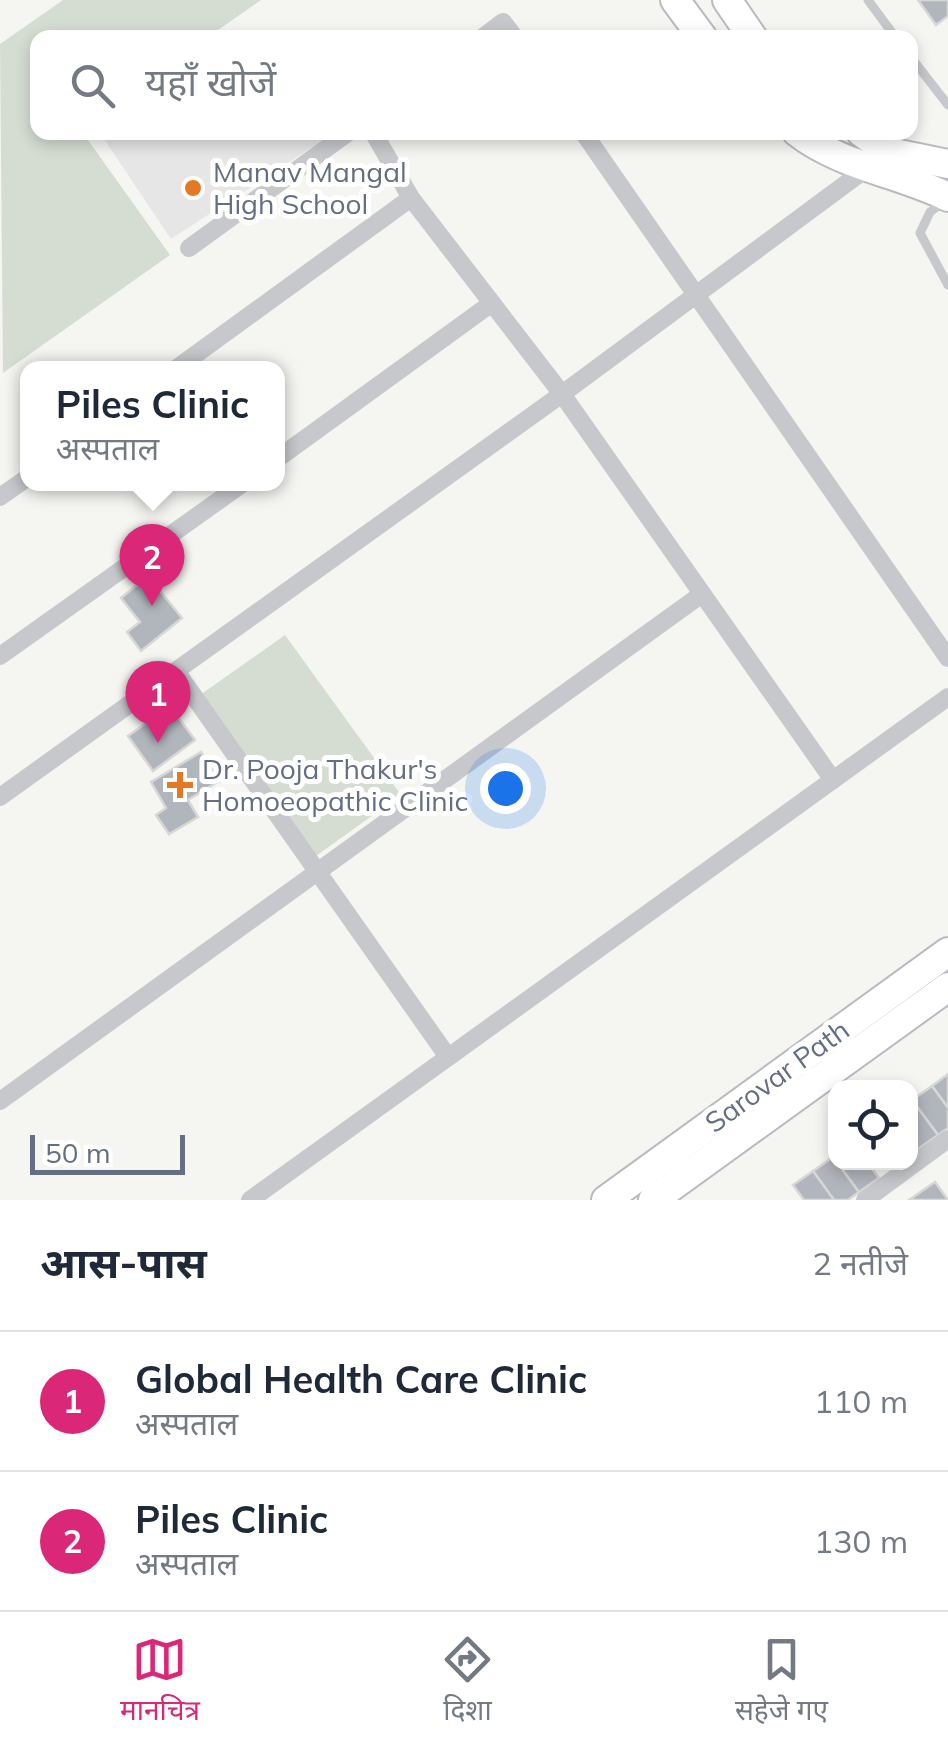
<!DOCTYPE html>
<html lang="hi">
<head>
<meta charset="utf-8">
<style>
	body { margin:0; font-family:Mulish,"Noto Sans Devanagari",sans-serif; background:#f6f6f7; color:#1f2937 }
	.controls { position:absolute; right:30px; bottom:30px; display:grid; overflow:hidden; border-radius:20px; box-shadow:0 5px 15px #0003 }
	.controls button { width:90px; height:90px; display:grid; place-items:center; padding:0; border:0; border-bottom:2px solid #e0e1e3; background:#fff; color:#1f2937; font:50px sans-serif }
	.scale { position:absolute; left:30px; bottom:25px; width:155px; box-sizing:border-box; padding-left:10px; border:5px solid #656f83; border-top:0; font-size:28px; line-height:35px; white-space:nowrap; color:#656f83; -webkit-text-stroke:8px #fff; paint-order:stroke }
	.you { position:absolute; left:505px; top:788px; width:35px; height:35px; margin:-25px; border:8px solid #fff; border-radius:50%; background:#1a73e8; box-shadow:0 0 0 15px #1a73e833 }
	.badge { display:grid; place-items:center; width:65px; height:65px; border-radius:50%; background:#db2777; color:#fff; font-size:32px; font-weight:700 }
	.pin { position:absolute; translate:-50% -82px; filter:drop-shadow(0 2px 5px #0008) }
	.pin::after { content:''; position:absolute; top:52px; width:35px; height:30px; background:inherit; clip-path:polygon(0 0,100% 0,50% 100%) }
	.popup { position:absolute; left:20px; top:361px; width:265px; height:130px; box-sizing:border-box; display:grid; place-content:center; border-radius:20px; background:#fff; filter:drop-shadow(0 2px 8px #0005); font-size:32px; white-space:nowrap; color:#747a83 }
	.popup b { font-size:38px; color:#1f2937 }
	.popup::after { content:''; position:absolute; left:50%; top:100%; margin-left:-20px; border:20px solid transparent; border-top-color:#fff }
	.list { margin:0; padding:0; list-style:none }
	h2 { display:flex; justify-content:space-between; align-items:center; height:130px; margin:0; padding:0 40px; font-size:42px }
	h2 small { font-size:32px; font-weight:400; color:#747a83 }
	.list li { display:grid; grid-template-columns:65px 1fr auto; gap:30px; align-items:center; box-sizing:border-box; height:140px; padding:0 40px; border-top:2px solid #e0e1e3 }
	.list b { display:block; font-size:38px; white-space:nowrap }
	.list p { margin:0; font-size:32px; white-space:nowrap; color:#747a83 }
	.list em { font-size:32px; font-style:normal; color:#747a83 }
	.icon { flex:none; width:55px; height:55px; fill:none; stroke:currentColor; stroke-width:2; stroke-linecap:round; stroke-linejoin:round }
	.map { position:relative; flex:none; width:948px; height:1200px; overflow:hidden }
	.search { position:absolute; background:#fff; box-shadow:0 5px 15px #0003; left:30px; right:30px; top:30px; height:110px; display:flex; align-items:center; gap:25px; box-sizing:border-box; padding:0 35px; border-radius:20px; color:#747a83; font-size:38px }
	.sheet { height:410px; background:#fff }
	nav { display:flex; justify-content:space-around; align-items:center; box-sizing:border-box; height:140px; border-top:2px solid #e0e1e3; background:#fff; font-size:28px; color:#747a83 }
	nav a { display:grid; justify-items:center; gap:5px }
	nav .on { color:#db2777 }
	.map>svg:first-child { display:block }
</style>
</head>
<body>
<div class="map">
<svg width="948" height="1200" viewBox="0 0 948 1200">
	<rect width="100%" height="100%" fill="#f5f6f2"/>
	<polygon fill="#e6e6e6" points="108,132 334,133 171,239 102,136"/>
	<g fill="#d5ddd3">
		<polygon points="63,0 261,0 208,37 38,38 38,132 83,133 170,255 3,373 0,44"/>
		<polygon points="285,635 401,795 316,856 200,695"/>
	</g>
	<g fill="#b1b5bc" stroke="#d7d7d5" stroke-width="2.5">
		<polygon points="918,0 948,0 948,16 936,25"/>
		<polygon points="148,576 182,618 141,651 127,632 140,622 121,598"/>
		<polygon points="170,706 195,740 153,771 128,736"/>
		<polygon points="201,752 219,781 188,800 198,817 169,834 156,815 166,808 151,782"/>
		<polygon points="948,1074 948,1108 932,1086"/>
		<polygon points="932,1086 948,1108 948,1128 938,1135 912,1100"/>
		<polygon points="912,1100 938,1135 918,1149 910,1139"/>
		<polygon points="833,1157 859,1192 848,1200 834,1200 813,1171"/>
		<polygon points="837,1162 867,1162 879,1178 859,1192"/>
		<polygon points="813,1171 834,1200 804,1200 793,1185"/>
		<polygon points="935,1182 948,1200 909,1200"/>
	</g>
	<g fill="none" stroke-linecap="round" stroke-linejoin="round">
		<g stroke="#b8bbc0" stroke-width="32">
			<g id="secondary">
				<polyline points="675,0 703,38"/>
				<polyline points="727,0 753,38"/>
				<path d="M797,132C840,166 900,173 948,197"/>
				<polyline points="861,132 889,152 948,164"/>
				<polyline points="606,1200 948,952"/>
				<polyline points="653,1200 948,987"/>
			</g>
		</g>
		<g stroke="#c6c8cc" stroke-width="9">
			<polyline points="868,0 896,38"/>
			<polyline points="910,56 948,105"/>
			<polyline points="946,200 930,212 920,233 948,285"/>
		</g>
		<g stroke="#c6c8cc" stroke-width="18">
			<polyline points="482,38 503,22 515,38"/>
			<polyline points="373,132 411,198 562,394 833,780"/>
			<polyline points="583,132 948,658"/>
			<polyline points="189,248 349,132"/>
			<polyline points="177,368 411,198"/>
			<polyline points="277,459 492,303"/>
			<polyline points="0,497 27,478"/>
			<polyline points="0,656 242,484"/>
			<polyline points="176,671 448,1057"/>
			<polyline points="0,797 562,394 874,163"/>
			<polyline points="0,1101 702,594"/>
			<polyline points="250,1200 948,697"/>
			<polyline points="865,1200 948,1139"/>
		</g>
		<use href="#secondary" stroke="#fff" stroke-width="28"/>
	</g>
	<g fill="#e37925" stroke="#fff" stroke-width="4">
		<circle cx="193" cy="188" r="10"/>
		<path d="M175 770h10v10h10v10h-10v10h-10v-10h-10v-10h10z"/>
	</g>
	<g text-anchor="middle" stroke-width="10" stroke-linejoin="round" paint-order="stroke">
		<g font-size="28" fill="#656f83" stroke="#fff" text-anchor="start">
			<text x="213" y="182">Manav Mangal<tspan x="213" dy="32">High School</tspan></text>
			<text x="202" y="779">Dr. Pooja Thakur's<tspan x="202" dy="32">Homoeopathic Clinic</tspan></text>
		</g>
		<g font-size="28" fill="#656f83" stroke="#fff">
			<text transform="translate(777 1076) rotate(-36)" y="10">Sarovar Path</text>
		</g>
	</g>
</svg>
<div class="controls">
<button><svg class="icon" aria-label="locate" viewBox="0 0 24 24"><circle cx="12" cy="12" r="6"/><path d="M12 2v4M12 18v4M2 12h4M18 12h4"/></svg></button>
</div>
<div class="scale">50 m</div>
<div class="you"></div>
<div class="pin badge" style="left:158px;top:743px">1</div>
<div class="pin badge" style="left:152px;top:606px">2</div>
<div class="popup"><b>Piles Clinic</b>अस्पताल</div>
<div class="search"><svg class="icon" aria-label="search" viewBox="0 0 24 24"><circle cx="10" cy="10" r="6"/><path d="M15 15l6 6"/></svg>यहाँ खोजें</div>
</div>
<section class="sheet">
<h2>आस-पास<small>2 नतीजे</small></h2>
<ul class="list">
<li><span class="badge">1</span><div><b>Global Health Care Clinic</b><p>अस्पताल</p></div><em>110 m</em></li>
<li><span class="badge">2</span><div><b>Piles Clinic</b><p>अस्पताल</p></div><em>130 m</em></li>
</ul>
</section>
<nav>
<a class="on"><svg class="icon" aria-label="map" viewBox="0 0 24 24"><path d="M3 6l6-2 6 2 6-2v14l-6 2-6-2-6 2zM9 4v14M15 6v14"/></svg>मानचित्र</a>
<a><svg class="icon" aria-label="directions" viewBox="0 0 24 24"><path d="M12 3l9 9-9 9-9-9zM9 14v-3h6M13 9l2 2-2 2"/></svg>दिशा</a>
<a><svg class="icon" aria-label="saved" viewBox="0 0 24 24"><path d="M7 4h10v16l-5-4-5 4z"/></svg>सहेजे गए</a>
</nav>
</body>
</html>
